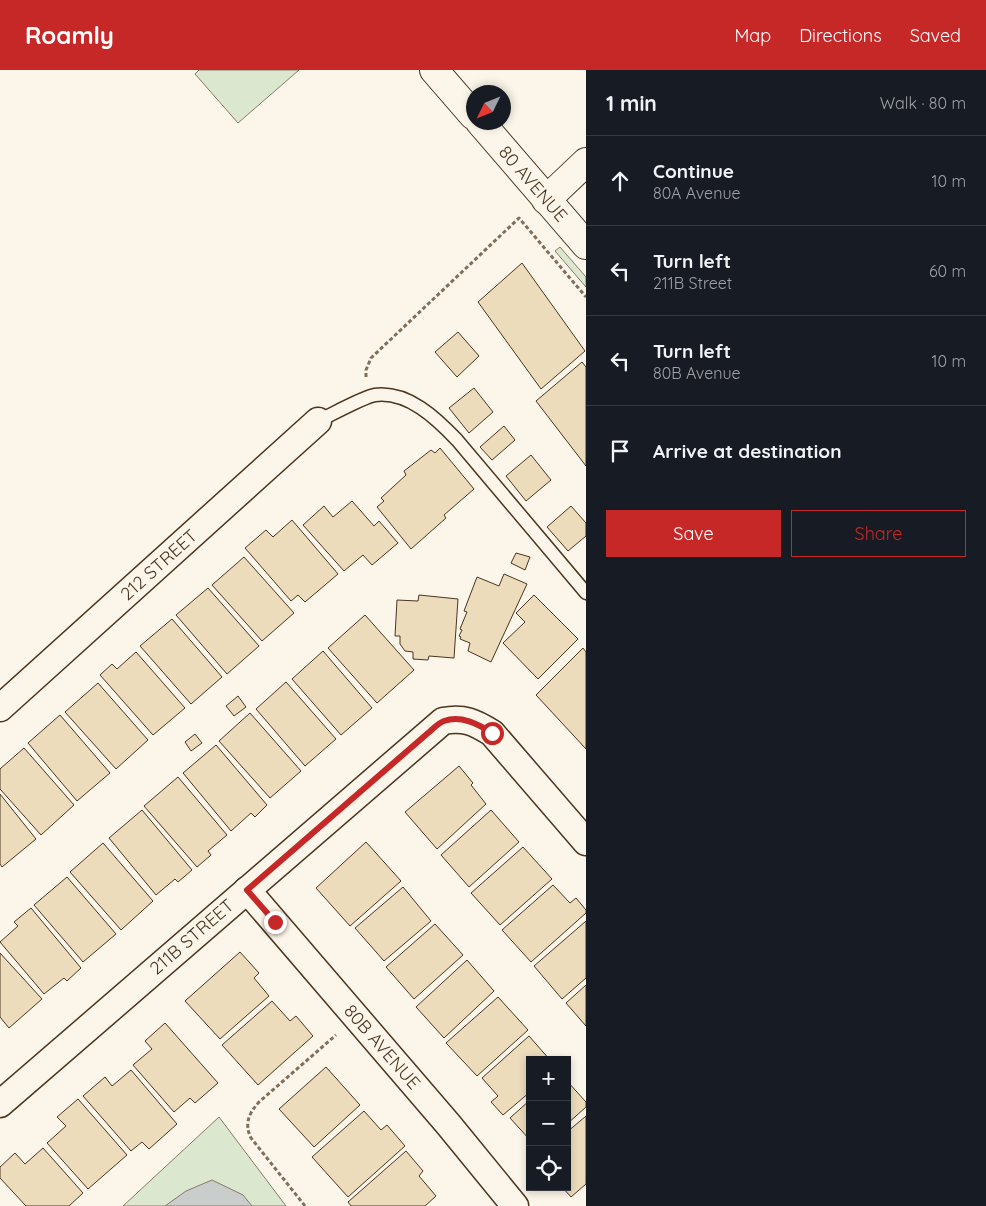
<!DOCTYPE html>
<html lang="en">
<head>
<meta charset="utf-8">
<style>
	body { margin:0; font-family:Quicksand,sans-serif; background:#242831; color:#f1f3f6 }
	.controls { position:absolute; right:15px; bottom:15px; display:grid; overflow:hidden; border-radius:0px; box-shadow:0 2px 8px #0003 }
	.controls button { width:45px; height:45px; display:grid; place-items:center; padding:0; border:0; border-bottom:1px solid #363941; background:#171b24; color:#f1f3f6; font:25px sans-serif }
	.compass { position:absolute; left:466px; top:15px; width:45px; height:45px; border-radius:50%; background:#171b24; box-shadow:0 2px 8px #0003; rotate:227deg }
	.stop { position:absolute; width:15px; height:15px; margin:-11px; border:4px solid #c62828; border-radius:50%; background:#fff }
	.stop.end { background:#c62828; border-color:#fff; box-shadow:0 1px 5px #0008 }
	.list { margin:0; padding:0; list-style:none }
	h2 { display:flex; justify-content:space-between; align-items:center; height:65px; margin:0; padding:0 20px; font-size:21px }
	h2 small { font-size:16px; font-weight:400; color:#9ea1a6 }
	.list li { display:grid; grid-template-columns:32px 1fr auto; gap:15px; align-items:center; box-sizing:border-box; height:90px; padding:0 20px; border-top:1px solid #363941 }
	.list b { display:block; font-size:19px; white-space:nowrap }
	.list p { margin:0; font-size:16px; white-space:nowrap; color:#9ea1a6 }
	.list em { font-size:16px; font-style:normal; color:#9ea1a6 }
	.actions { display:flex; gap:10px; padding:15px 20px }
	.actions a { flex:1; padding:11px 0; border:1px solid #c62828; border-radius:0px; text-align:center; font-size:18px; color:#c62828 }
	.actions .main { background:#c62828; color:#fff }
	.icon { flex:none; width:28px; height:28px; fill:none; stroke:currentColor; stroke-width:2; stroke-linecap:round; stroke-linejoin:round }
	.map { position:relative; flex:none; width:586px; height:1136px; overflow:hidden }
	header { display:flex; align-items:center; gap:30px; box-sizing:border-box; height:70px; padding:0 25px; background:#c62828; color:#fff }
	header strong { font-size:24px }
	nav { display:flex; gap:28px; margin-inline-start:auto; font-size:18px }
	main { display:flex }
	aside { flex:1; background:#171b24 }
	.map>svg:first-child { display:block }
</style>
</head>
<body>
<header>
<strong>Roamly</strong>
<nav><a>Map</a><a>Directions</a><a>Saved</a></nav>
</header>
<main>
<div class="map">
<svg width="586" height="1136" viewBox="0 0 586 1136">
	<rect width="100%" height="100%" fill="#fbf6e9"/>
	<g fill="#dce7d0" stroke="#887966">
		<polygon points="199,0 299,0 238,53 195,4"/>
		<polygon points="560,177 586,207 586,217 555,181"/>
		<polygon points="219,1047 286,1136 123,1136"/>
	</g>
	<polygon fill="#c9cecd" stroke="#887966" points="212,1110 243,1125 252,1136 165,1136 186,1121"/>
	<g fill="#ecdcbc" stroke="#4a3520">
		<polygon points="522,193 585,281 541,319 478,232"/>
		<polygon points="458,262 479,286 457,307 435,282"/>
		<polygon points="582,292 586,297 586,396 536,331"/>
		<polygon points="474,318 493,342 469,363 449,338"/>
		<polygon points="504,356 515,370 492,390 480,377"/>
		<polygon points="440,378 474,419 444,445 446,448 411,479 377,437 384,431 381,428 406,405 404,401 431,380 435,383"/>
		<polygon points="531,385 551,410 526,431 506,406"/>
		<polygon points="352,431 374,456 379,451 398,473 372,495 363,485 344,501 303,455 324,436 333,447"/>
		<polygon points="571,436 586,453 586,466 568,481 547,457"/>
		<polygon points="292,450 338,504 305,532 298,525 291,531 245,478 266,460 273,467"/>
		<polygon points="516,483 530,487 525,500 511,493"/>
		<polygon points="244,487 294,543 262,571 212,515"/>
		<polygon points="504,504 527,514 491,592 468,581 470,573 460,569 461,567 459,566 462,560 460,559 467,542 464,541 477,507 499,516"/>
		<polygon points="208,518 259,576 227,604 176,545"/>
		<polygon points="419,525 458,529 454,588 429,586 428,590 413,589 413,582 405,581 400,574 400,566 395,566 397,530 418,531"/>
		<polygon points="534,525 578,569 538,609 503,573 525,552 516,543"/>
		<polygon points="365,545 414,600 377,633 328,578"/>
		<polygon points="172,549 222,607 191,634 140,576"/>
		<polygon points="583,578 586,582 586,679 536,625"/>
		<polygon points="323,581 372,638 341,665 292,609"/>
		<polygon points="136,582 185,638 153,665 100,605 112,594 117,599"/>
		<polygon points="286,612 336,669 305,696 256,639"/>
		<polygon points="98,613 148,670 116,699 65,642"/>
		<polygon points="238,626 246,637 234,646 226,636"/>
		<polygon points="250,643 301,701 270,728 219,671"/>
		<polygon points="60,645 110,703 77,731 28,673"/>
		<polygon points="195,664 202,673 191,681 185,672"/>
		<polygon points="216,675 267,735 255,747 251,743 231,761 183,703"/>
		<polygon points="24,678 74,735 41,765 0,719 0,699"/>
		<polygon points="459,696 473,713 471,715 486,734 437,779 405,742"/>
		<polygon points="178,707 227,765 208,781 211,785 197,797 144,736"/>
		<polygon points="0,724 36,769 2,797 0,794"/>
		<polygon points="142,740 192,800 178,812 175,809 156,825 109,768"/>
		<polygon points="491,740 519,772 469,817 441,785"/>
		<polygon points="366,772 401,811 350,856 316,818"/>
		<polygon points="103,773 153,831 121,860 70,802"/>
		<polygon points="523,777 552,809 500,855 471,823"/>
		<polygon points="67,807 116,864 83,892 34,835"/>
		<polygon points="553,815 570,833 576,828 586,840 586,843 531,892 502,860"/>
		<polygon points="403,817 431,851 384,891 355,858"/>
		<polygon points="31,838 81,898 67,911 64,908 44,924 0,872 18,856 14,852"/>
		<polygon points="586,851 586,908 562,929 534,896"/>
		<polygon points="435,854 463,885 414,929 386,897"/>
		<polygon points="240,882 259,903 254,908 269,926 220,969 185,931"/>
		<polygon points="0,883 42,929 9,958 0,947"/>
		<polygon points="467,890 494,921 444,968 416,937"/>
		<polygon points="586,915 586,956 566,933"/>
		<polygon points="498,927 528,960 477,1006 446,973"/>
		<polygon points="272,931 290,951 296,946 313,966 258,1015 222,975"/>
		<polygon points="165,953 218,1013 195,1033 190,1028 174,1042 133,995 152,979 145,971"/>
		<polygon points="529,966 550,990 530,990 530,1022 503,1045 491,1032 498,1026 482,1008"/>
		<polygon points="326,997 360,1035 314,1077 279,1039"/>
		<polygon points="131,1000 177,1054 149,1079 142,1072 131,1081 83,1026 105,1007 112,1016"/>
		<polygon points="567,1011 586,1032 586,1037 567,1054"/>
		<polygon points="78,1029 127,1085 88,1119 47,1073 66,1056 57,1047"/>
		<polygon points="530,1030 530,1070 510,1048"/>
		<polygon points="364,1041 381,1060 387,1055 405,1076 348,1127 312,1087"/>
		<polygon points="586,1046 586,1114 571,1127 562,1117 567,1117 567,1062"/>
		<polygon points="43,1078 83,1123 69,1136 26,1136 0,1108 0,1097 15,1083 25,1094"/>
		<polygon points="406,1081 423,1101 419,1106 436,1126 425,1136 351,1136 348,1132"/>
	</g>
	<g fill="none" stroke-linecap="round" stroke-linejoin="round">
		<g stroke="#4a3520" stroke-width="15">
			<path id="service" d="M318,351C331,345 363,327 375,325C408,321 436,348 457,370L586,523"/>
		</g>
		<g stroke="#4a3520" stroke-width="29">
			<g id="minor">
				<polyline points="0,638 318,351"/>
				<polyline points="247,820 448,1054 515,1136"/>
				<path d="M0,1034L443,651C464,647 474,652 492,663L586,772"/>
			</g>
		</g>
		<g stroke="#4a3520" stroke-width="30">
			<polyline id="tertiary" points="546,130 586,92"/>
		</g>
		<g stroke="#4a3520" stroke-width="30">
			<g id="secondary">
				<polyline points="434,0 473,45"/>
				<polyline points="480,52 586,175"/>
			</g>
		</g>
		<g stroke="#7f6f5c" stroke-width="3" stroke-dasharray="4 2.5" stroke-linecap="butt">
			<polyline points="366,307 366,300 371,288 519,148 586,227"/>
			<path d="M305,1136L251,1068C244,1054 249,1043 259,1032L336,965"/>
		</g>
		<use href="#service" stroke="#fbf6e9" stroke-width="12"/>
		<use href="#minor" stroke="#fbf6e9" stroke-width="26"/>
		<use href="#tertiary" stroke="#fbf6e9" stroke-width="28"/>
		<use href="#secondary" stroke="#fbf6e9" stroke-width="28"/>
	</g>
	<g fill="none" stroke-linecap="round" stroke-linejoin="round">
		<path stroke="#c62828" stroke-width="6" d="M275,852L247,820L428,663C433,659 438,653 444,651C461,645 478,654 492,663"/>
	</g>
	<g text-anchor="middle" stroke-width="4" stroke-linejoin="round" paint-order="stroke">
		<g font-size="18" fill="#4a3520" stroke="#fbf6e9">
			<text transform="translate(533 114) rotate(49)" y="6">80 AVENUE</text>
			<text transform="translate(159 495) rotate(-42)" y="6">212 STREET</text>
			<text transform="translate(192 867) rotate(-41)" y="6">211B STREET</text>
			<text transform="translate(382 977) rotate(49)" y="6">80B AVENUE</text>
		</g>
	</g>
</svg>
<div class="controls">
<button>+</button>
<button>−</button>
<button><svg class="icon" aria-label="locate" viewBox="0 0 24 24"><circle cx="12" cy="12" r="6"/><path d="M12 2v4M12 18v4M2 12h4M18 12h4"/></svg></button>
</div>
<svg class="compass" viewBox="-18 -18 36 36"><path d="M0-13l5 13h-10z" fill="#e53935"/><path d="M0 13l5-13h-10z" fill="#9ea1a6"/></svg>
<div class="stop" style="left:492px;top:663px"></div>
<div class="stop end" style="left:275px;top:852px"></div>
</div>
<aside>
<h2>1 min<small>Walk · 80 m</small></h2>
<ul class="list">
<li><svg class="icon" aria-label="ahead" viewBox="0 0 24 24"><path d="M12 20V5M6 11l6-6 6 6"/></svg><div><b>Continue</b><p>80A Avenue</p></div><em>10 m</em></li>
<li><svg class="icon" aria-label="left" viewBox="0 0 24 24"><path d="M17 20v-9H6M10 6l-5 5 5 5"/></svg><div><b>Turn left</b><p>211B Street</p></div><em>60 m</em></li>
<li><svg class="icon" aria-label="left" viewBox="0 0 24 24"><path d="M17 20v-9H6M10 6l-5 5 5 5"/></svg><div><b>Turn left</b><p>80B Avenue</p></div><em>10 m</em></li>
<li><svg class="icon" aria-label="arrive" viewBox="0 0 24 24"><path d="M6 21V4h12l-3 4 3 4H6"/></svg><div><b>Arrive at destination</b></div></li>
</ul>
<div class="actions"><a class="main">Save</a><a>Share</a></div>
</aside>
</main>
</body>
</html>
